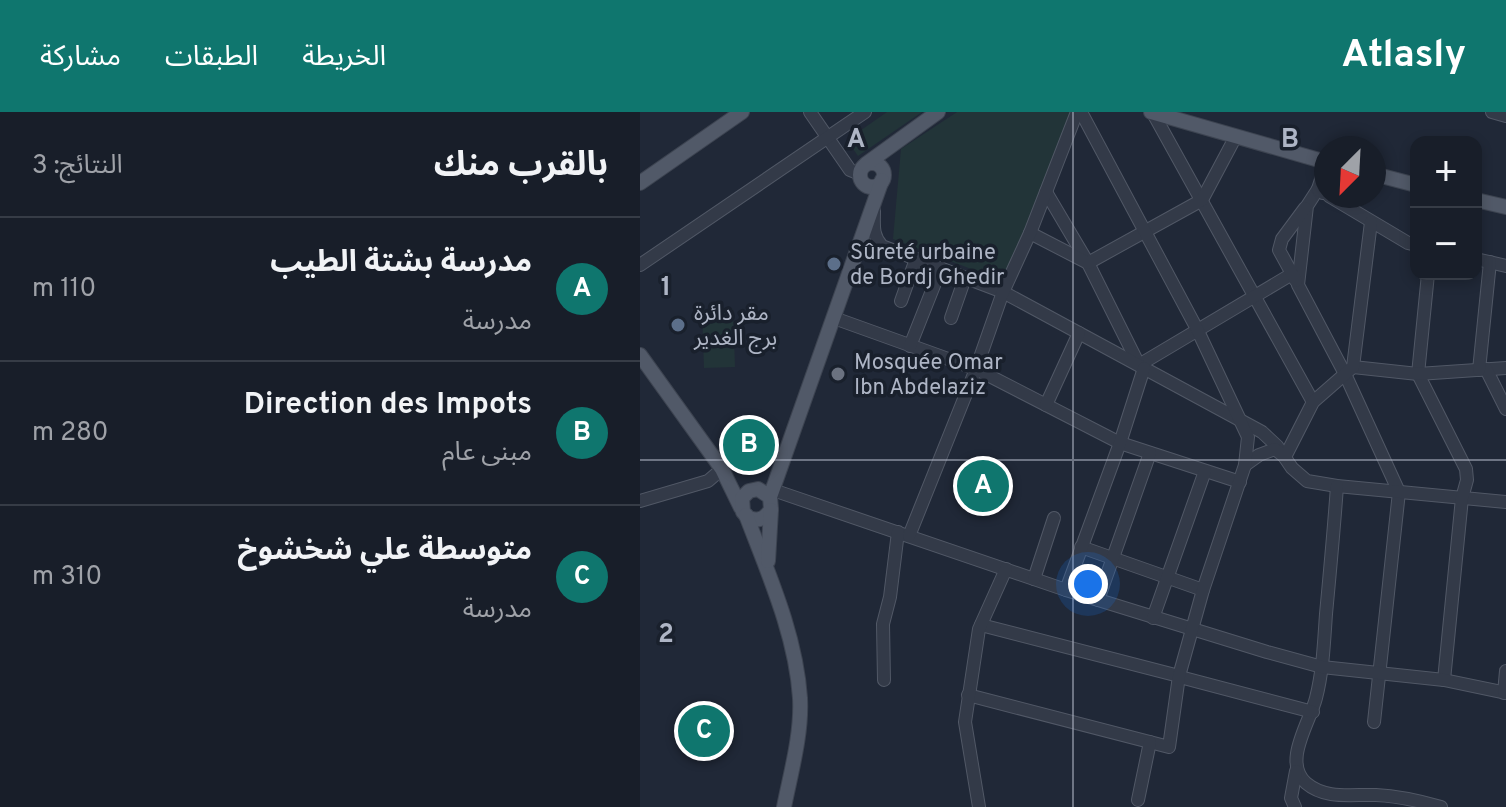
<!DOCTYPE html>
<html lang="ar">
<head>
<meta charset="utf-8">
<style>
	body { margin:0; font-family:Overpass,"Noto Sans Arabic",sans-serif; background:#252b35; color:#f1f3f6; direction:rtl }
	.controls { position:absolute; right:24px; top:24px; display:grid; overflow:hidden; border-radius:16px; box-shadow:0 4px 12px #0003 }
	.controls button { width:72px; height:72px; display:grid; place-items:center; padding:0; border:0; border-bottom:2px solid #363c46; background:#181e29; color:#f1f3f6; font:40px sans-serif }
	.compass { position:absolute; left:674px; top:24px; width:72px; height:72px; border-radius:50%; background:#181e29; box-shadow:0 4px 12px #0003; rotate:204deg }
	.you { position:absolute; left:448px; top:472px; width:28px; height:28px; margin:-20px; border:6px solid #fff; border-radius:50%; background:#1a73e8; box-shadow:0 0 0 12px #1a73e833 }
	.badge { display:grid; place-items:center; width:52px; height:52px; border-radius:50%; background:#0f766e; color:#fff; font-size:26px; font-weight:700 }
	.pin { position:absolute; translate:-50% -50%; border:4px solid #fff; box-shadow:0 2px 8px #0006 }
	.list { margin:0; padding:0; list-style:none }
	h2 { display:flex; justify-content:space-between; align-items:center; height:104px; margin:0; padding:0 32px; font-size:34px }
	h2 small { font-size:26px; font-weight:400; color:#9fa2a8 }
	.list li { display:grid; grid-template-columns:52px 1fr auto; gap:24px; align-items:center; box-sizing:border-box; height:144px; padding:0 32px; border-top:2px solid #363c46 }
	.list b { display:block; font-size:30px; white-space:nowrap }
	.list p { margin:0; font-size:26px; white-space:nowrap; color:#9fa2a8 }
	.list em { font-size:26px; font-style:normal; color:#9fa2a8 }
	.map { position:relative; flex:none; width:866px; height:695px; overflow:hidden; direction:ltr }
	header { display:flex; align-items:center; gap:48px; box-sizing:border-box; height:112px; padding:0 40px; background:#0f766e; color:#fff }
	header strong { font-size:38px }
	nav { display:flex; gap:44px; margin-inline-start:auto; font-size:28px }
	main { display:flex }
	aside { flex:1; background:#181e29 }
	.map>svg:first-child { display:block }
</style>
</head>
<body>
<header>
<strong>Atlasly</strong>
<nav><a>الخريطة</a><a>الطبقات</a><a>مشاركة</a></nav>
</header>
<main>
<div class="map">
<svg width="866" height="695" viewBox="0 0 866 695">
	<rect width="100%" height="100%" fill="#202837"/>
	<g fill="#223438">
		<polygon points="247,0 282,0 218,44 207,28"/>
		<polygon points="317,0 432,0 365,170 253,127 261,37"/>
		<polygon points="93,197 95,255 64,256 62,198"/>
	</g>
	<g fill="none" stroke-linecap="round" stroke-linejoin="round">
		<g stroke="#515866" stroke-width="14">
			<g id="minor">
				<polyline points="170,0 210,58 220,62"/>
				<polyline points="852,0 866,4"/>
				<polyline points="513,1 673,290"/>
				<polyline points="678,77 667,94 658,173 705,262 759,380 734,610"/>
				<polyline points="406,80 448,151 499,253 652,162"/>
				<polyline points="683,81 678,77 686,52"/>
				<polyline points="689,84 768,131 776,133"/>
				<path d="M234,99C234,113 232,123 242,134L363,180L622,320L637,334L652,356L667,369L697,374L866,390"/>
				<polyline points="390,121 448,151 562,88 596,24"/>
				<polyline points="836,147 866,154"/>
				<polyline points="0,153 225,0"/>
				<polyline points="788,162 778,262 826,357 827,368 822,386 804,568"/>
				<polyline points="656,169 639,138 642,127 665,96"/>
				<polyline points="261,189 276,147"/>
				<polyline points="194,206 336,257 480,331 600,370"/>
				<polyline points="311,206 325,166"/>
				<polyline points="270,234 301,156"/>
				<polyline points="713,255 778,262 866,256"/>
				<polyline points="846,257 866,297"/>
				<polyline points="839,258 850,150"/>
				<polyline points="406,293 439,221"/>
				<polyline points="605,353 619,343 635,337 645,345 673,290 713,255 731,110"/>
				<path d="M697,374C694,417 690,459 686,502C684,530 683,559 676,586C670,610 642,650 666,671C686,688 712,682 736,683C758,684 780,689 801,695"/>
				<polyline points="133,378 426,478 627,540 682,555 804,568 866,581"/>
				<polyline points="0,389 68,369 82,357"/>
				<polyline points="269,424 336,257 363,180 390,121 437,0"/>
				<polyline points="441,435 563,478"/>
				<polyline points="394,467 414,406"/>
				<polyline points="426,478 480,331 504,256"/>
				<polyline points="458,488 510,341"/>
				<polyline points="513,506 565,359"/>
				<polyline points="341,513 539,564"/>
				<polyline points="540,565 673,600"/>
				<polyline points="244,568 243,512 250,485 258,420"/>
				<polyline points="864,581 866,559"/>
				<polyline points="328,583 529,635 539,564 563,478 605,353 608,325 557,217 441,0"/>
				<polyline points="498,688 510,630"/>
				<polyline points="339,695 325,610 339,517 366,457"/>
				<polyline points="655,695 651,686 656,659"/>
			</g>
		</g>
		<g stroke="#3d4451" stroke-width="16">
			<g id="major">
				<polyline points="511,0 686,50"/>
				<circle cx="232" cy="63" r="12"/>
				<polyline points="226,52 298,0"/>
				<polyline points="734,62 776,73"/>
				<polyline points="0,71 102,0"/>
				<polyline points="836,88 866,95"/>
				<polyline points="0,243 82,357 101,396"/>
				<path d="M130,385L118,377L109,379L102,386L103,400C111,411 124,410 131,397L130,385L242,68"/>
				<path d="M106,403C128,461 156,523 160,586C162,621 151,660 144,695"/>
				<polyline points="128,449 131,398"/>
			</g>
		</g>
		<use href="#minor" stroke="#333a48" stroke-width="12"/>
		<use href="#major" stroke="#515968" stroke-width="14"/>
	</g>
	<path fill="none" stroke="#aeb5c5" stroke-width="2" stroke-opacity="0.55" d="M433,0V695M0,348H866"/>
	<g fill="#5c6f8a" stroke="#19202c" stroke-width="3">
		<circle cx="194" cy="152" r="8"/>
		<circle cx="38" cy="213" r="8"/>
	</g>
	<circle fill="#6b7280" stroke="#19202c" stroke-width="3" cx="198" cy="262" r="8"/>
	<g text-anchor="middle" stroke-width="7" stroke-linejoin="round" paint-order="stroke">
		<g font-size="22" fill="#aeb5c5" stroke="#19202c" text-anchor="start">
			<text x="210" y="147">Sûreté urbaine<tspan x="210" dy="25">de Bordj Ghedir</tspan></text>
			<text x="54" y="208">مقر دائرة<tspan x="54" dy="25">برج الغدير</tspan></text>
			<text x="214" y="257">Mosquée Omar<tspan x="214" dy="25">Ibn Abdelaziz</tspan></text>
		</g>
	</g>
	<g font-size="26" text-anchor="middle" font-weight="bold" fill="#aeb5c5" stroke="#19202c" stroke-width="7" stroke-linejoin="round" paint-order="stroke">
		<text x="216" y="35">A</text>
		<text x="650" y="35">B</text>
		<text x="26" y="183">1</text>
		<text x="26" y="530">2</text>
	</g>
</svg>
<div class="controls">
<button>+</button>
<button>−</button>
</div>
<svg class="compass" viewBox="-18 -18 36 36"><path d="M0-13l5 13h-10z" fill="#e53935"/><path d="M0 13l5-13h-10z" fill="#9fa2a8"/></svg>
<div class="you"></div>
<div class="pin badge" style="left:343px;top:374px">A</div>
<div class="pin badge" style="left:109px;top:333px">B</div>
<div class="pin badge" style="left:64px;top:619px">C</div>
</div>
<aside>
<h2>بالقرب منك<small>النتائج: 3</small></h2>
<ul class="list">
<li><span class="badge">A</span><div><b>مدرسة بشتة الطيب</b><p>مدرسة</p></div><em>110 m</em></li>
<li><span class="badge">B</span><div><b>Direction des Impots</b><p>مبنى عام</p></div><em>280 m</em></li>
<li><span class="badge">C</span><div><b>متوسطة علي شخشوخ</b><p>مدرسة</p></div><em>310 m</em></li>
</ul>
</aside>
</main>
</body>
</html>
